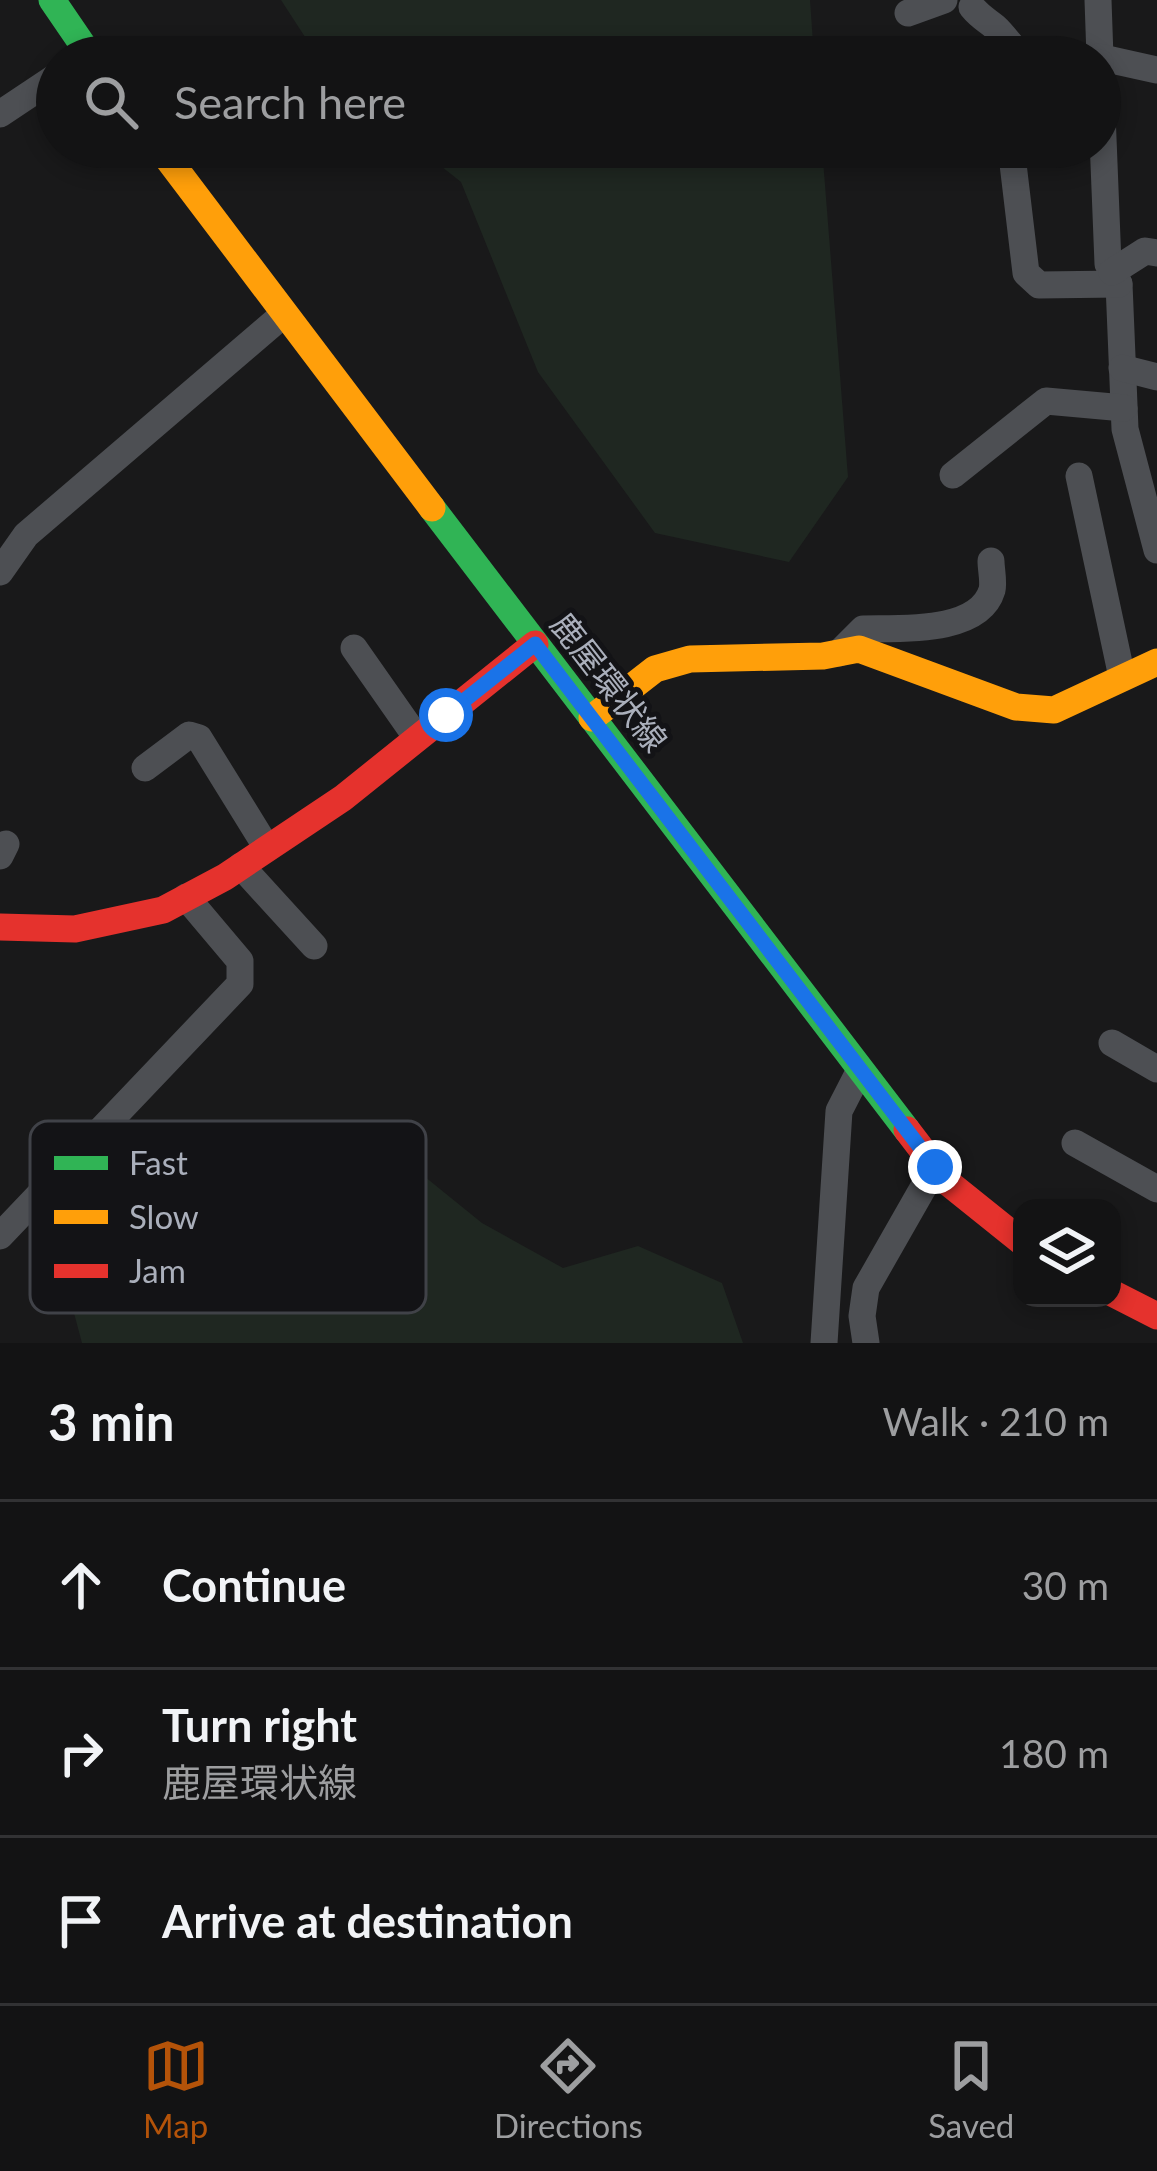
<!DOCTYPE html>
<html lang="en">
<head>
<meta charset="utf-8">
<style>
	body { margin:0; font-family:Lato,"Noto Sans JP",sans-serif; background:#1c1c1d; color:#f1f3f6 }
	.controls { position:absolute; right:36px; bottom:36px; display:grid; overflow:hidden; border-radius:24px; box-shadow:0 6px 18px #0003 }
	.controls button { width:108px; height:108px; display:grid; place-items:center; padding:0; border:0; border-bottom:3px solid #323234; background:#131314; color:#f1f3f6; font:60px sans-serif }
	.stop { position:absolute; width:36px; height:36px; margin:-27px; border:9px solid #1a73e8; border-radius:50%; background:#fff }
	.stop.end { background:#1a73e8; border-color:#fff; box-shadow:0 3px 12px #0008 }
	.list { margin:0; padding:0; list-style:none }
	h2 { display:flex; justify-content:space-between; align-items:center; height:156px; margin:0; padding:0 48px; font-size:51px }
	h2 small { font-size:39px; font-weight:400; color:#9d9ea0 }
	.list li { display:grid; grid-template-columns:78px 1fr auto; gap:36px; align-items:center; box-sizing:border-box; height:168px; padding:0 48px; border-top:3px solid #323234 }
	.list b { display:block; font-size:45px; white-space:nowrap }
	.list p { margin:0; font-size:39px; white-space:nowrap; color:#9d9ea0 }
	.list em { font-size:39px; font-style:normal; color:#9d9ea0 }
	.icon { flex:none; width:66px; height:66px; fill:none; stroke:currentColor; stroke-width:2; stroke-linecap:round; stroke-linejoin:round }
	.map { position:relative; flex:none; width:1157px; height:1343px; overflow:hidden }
	.search { position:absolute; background:#131314; box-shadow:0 6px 18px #0003; left:36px; right:36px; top:36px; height:132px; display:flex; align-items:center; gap:30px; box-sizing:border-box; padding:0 42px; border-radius:66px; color:#9d9ea0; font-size:45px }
	.sheet { height:660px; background:#131314 }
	nav { display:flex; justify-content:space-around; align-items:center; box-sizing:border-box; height:168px; border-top:3px solid #323234; background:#131314; font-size:33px; color:#9d9ea0 }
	nav a { display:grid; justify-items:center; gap:6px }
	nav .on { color:#b45309 }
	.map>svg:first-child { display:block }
</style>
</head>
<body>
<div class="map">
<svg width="1157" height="1343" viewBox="0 0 1157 1343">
	<rect width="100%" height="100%" fill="#19191a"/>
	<g fill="#1f2721">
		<polygon points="281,0 810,0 814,57 318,57"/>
		<polygon points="417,147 822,147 848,477 789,562 655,533 538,372 461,182"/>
		<polygon points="279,1133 393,1151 482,1223 563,1268 638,1246 722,1283 743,1343 82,1343 74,1313 147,1205 191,1159"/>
	</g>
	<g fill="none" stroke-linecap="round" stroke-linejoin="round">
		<g stroke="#4d4f53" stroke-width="27">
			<polyline points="1098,0 1100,57"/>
			<path d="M972,7C980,17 987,20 995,27C1006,37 1012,49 1024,57"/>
			<polyline points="908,13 944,0"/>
			<polyline points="1098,57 1157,70"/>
			<polyline points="1100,63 1108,264 1119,284 1125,429 1157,550"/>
			<polyline points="0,114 57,76"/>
			<polyline points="1011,147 1026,273 1039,285 1119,284"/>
			<polyline points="1112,272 1145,251 1157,253"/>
			<polyline points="1122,368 1157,377"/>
			<polyline points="953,475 1046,401 1124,408"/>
			<polyline points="1079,476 1122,677"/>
			<polyline points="0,572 26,535 284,314"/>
			<polyline points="354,648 417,738"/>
			<path d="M839,653L863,629C899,628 979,634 992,590C994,582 991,569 991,561"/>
			<polyline points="145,768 189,735 199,738 267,848"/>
			<polyline points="0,856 6,844"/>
			<polyline points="241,866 314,946"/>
			<polyline points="1112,1043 1157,1069"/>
			<polyline points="1075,1143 1157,1189"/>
			<polyline points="0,1236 240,984 240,961 186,897"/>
			<polyline points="824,1343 839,1111 860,1070"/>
			<polyline points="866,1343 862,1316 866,1288 935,1167"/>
		</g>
		<g stroke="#30b455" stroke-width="27">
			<polyline points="52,0 91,57"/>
			<polyline points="432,508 907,1130"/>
		</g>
		<g stroke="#ff9f0a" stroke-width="27">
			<polyline points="159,147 432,508"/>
			<polyline points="592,718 655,669 690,659 823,656 859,649 1016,707 1054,710 1157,662"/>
		</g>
		<g stroke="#e5322d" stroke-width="27">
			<polyline points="0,927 75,929 163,910 225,877 343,798 535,644"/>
			<polyline points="907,1130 946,1181 1022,1242"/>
			<polyline points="1112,1293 1157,1316"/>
		</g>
	</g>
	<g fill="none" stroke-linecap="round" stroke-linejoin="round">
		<polyline stroke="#1a73e8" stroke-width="15" points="446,715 535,644 935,1167"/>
	</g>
	<g text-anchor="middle" stroke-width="10" stroke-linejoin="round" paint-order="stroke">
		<g font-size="33" fill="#aaafbb" stroke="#131316">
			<text transform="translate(609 682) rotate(52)" y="12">鹿屋環状線</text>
		</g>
	</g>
	<rect x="30" y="1121" width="396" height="192" rx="18" fill="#131316" stroke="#404248" stroke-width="3"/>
	<rect x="54" y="1156" width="54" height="14" fill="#30b455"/>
	<rect x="54" y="1210" width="54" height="14" fill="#ff9f0a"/>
	<rect x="54" y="1264" width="54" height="14" fill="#e5322d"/>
	<g font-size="33" fill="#aaafbb">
		<text x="129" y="1175">Fast</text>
		<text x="129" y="1229">Slow</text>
		<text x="129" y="1283">Jam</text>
	</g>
</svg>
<div class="controls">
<button><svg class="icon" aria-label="layers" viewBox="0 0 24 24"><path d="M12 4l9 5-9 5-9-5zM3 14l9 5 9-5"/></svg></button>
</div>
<div class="stop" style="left:446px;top:715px"></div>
<div class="stop end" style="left:935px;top:1167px"></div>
<div class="search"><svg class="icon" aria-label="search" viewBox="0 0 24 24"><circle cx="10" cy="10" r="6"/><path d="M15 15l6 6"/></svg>Search here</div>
</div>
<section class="sheet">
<h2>3 min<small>Walk · 210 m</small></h2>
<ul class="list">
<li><svg class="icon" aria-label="ahead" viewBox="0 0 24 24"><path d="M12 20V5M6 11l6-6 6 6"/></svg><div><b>Continue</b></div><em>30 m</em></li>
<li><svg class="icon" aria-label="right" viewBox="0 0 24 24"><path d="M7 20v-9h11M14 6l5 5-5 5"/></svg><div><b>Turn right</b><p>鹿屋環状線</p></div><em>180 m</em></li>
<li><svg class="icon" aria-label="arrive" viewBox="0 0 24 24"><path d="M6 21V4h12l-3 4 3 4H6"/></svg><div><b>Arrive at destination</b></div></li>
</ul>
</section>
<nav>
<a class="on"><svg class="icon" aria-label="map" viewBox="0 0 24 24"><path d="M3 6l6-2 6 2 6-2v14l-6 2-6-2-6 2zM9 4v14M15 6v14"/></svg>Map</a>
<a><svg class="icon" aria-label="directions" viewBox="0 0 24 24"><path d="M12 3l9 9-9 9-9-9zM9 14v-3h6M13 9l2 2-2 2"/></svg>Directions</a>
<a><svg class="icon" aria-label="saved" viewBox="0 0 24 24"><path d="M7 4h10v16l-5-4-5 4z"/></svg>Saved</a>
</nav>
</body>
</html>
